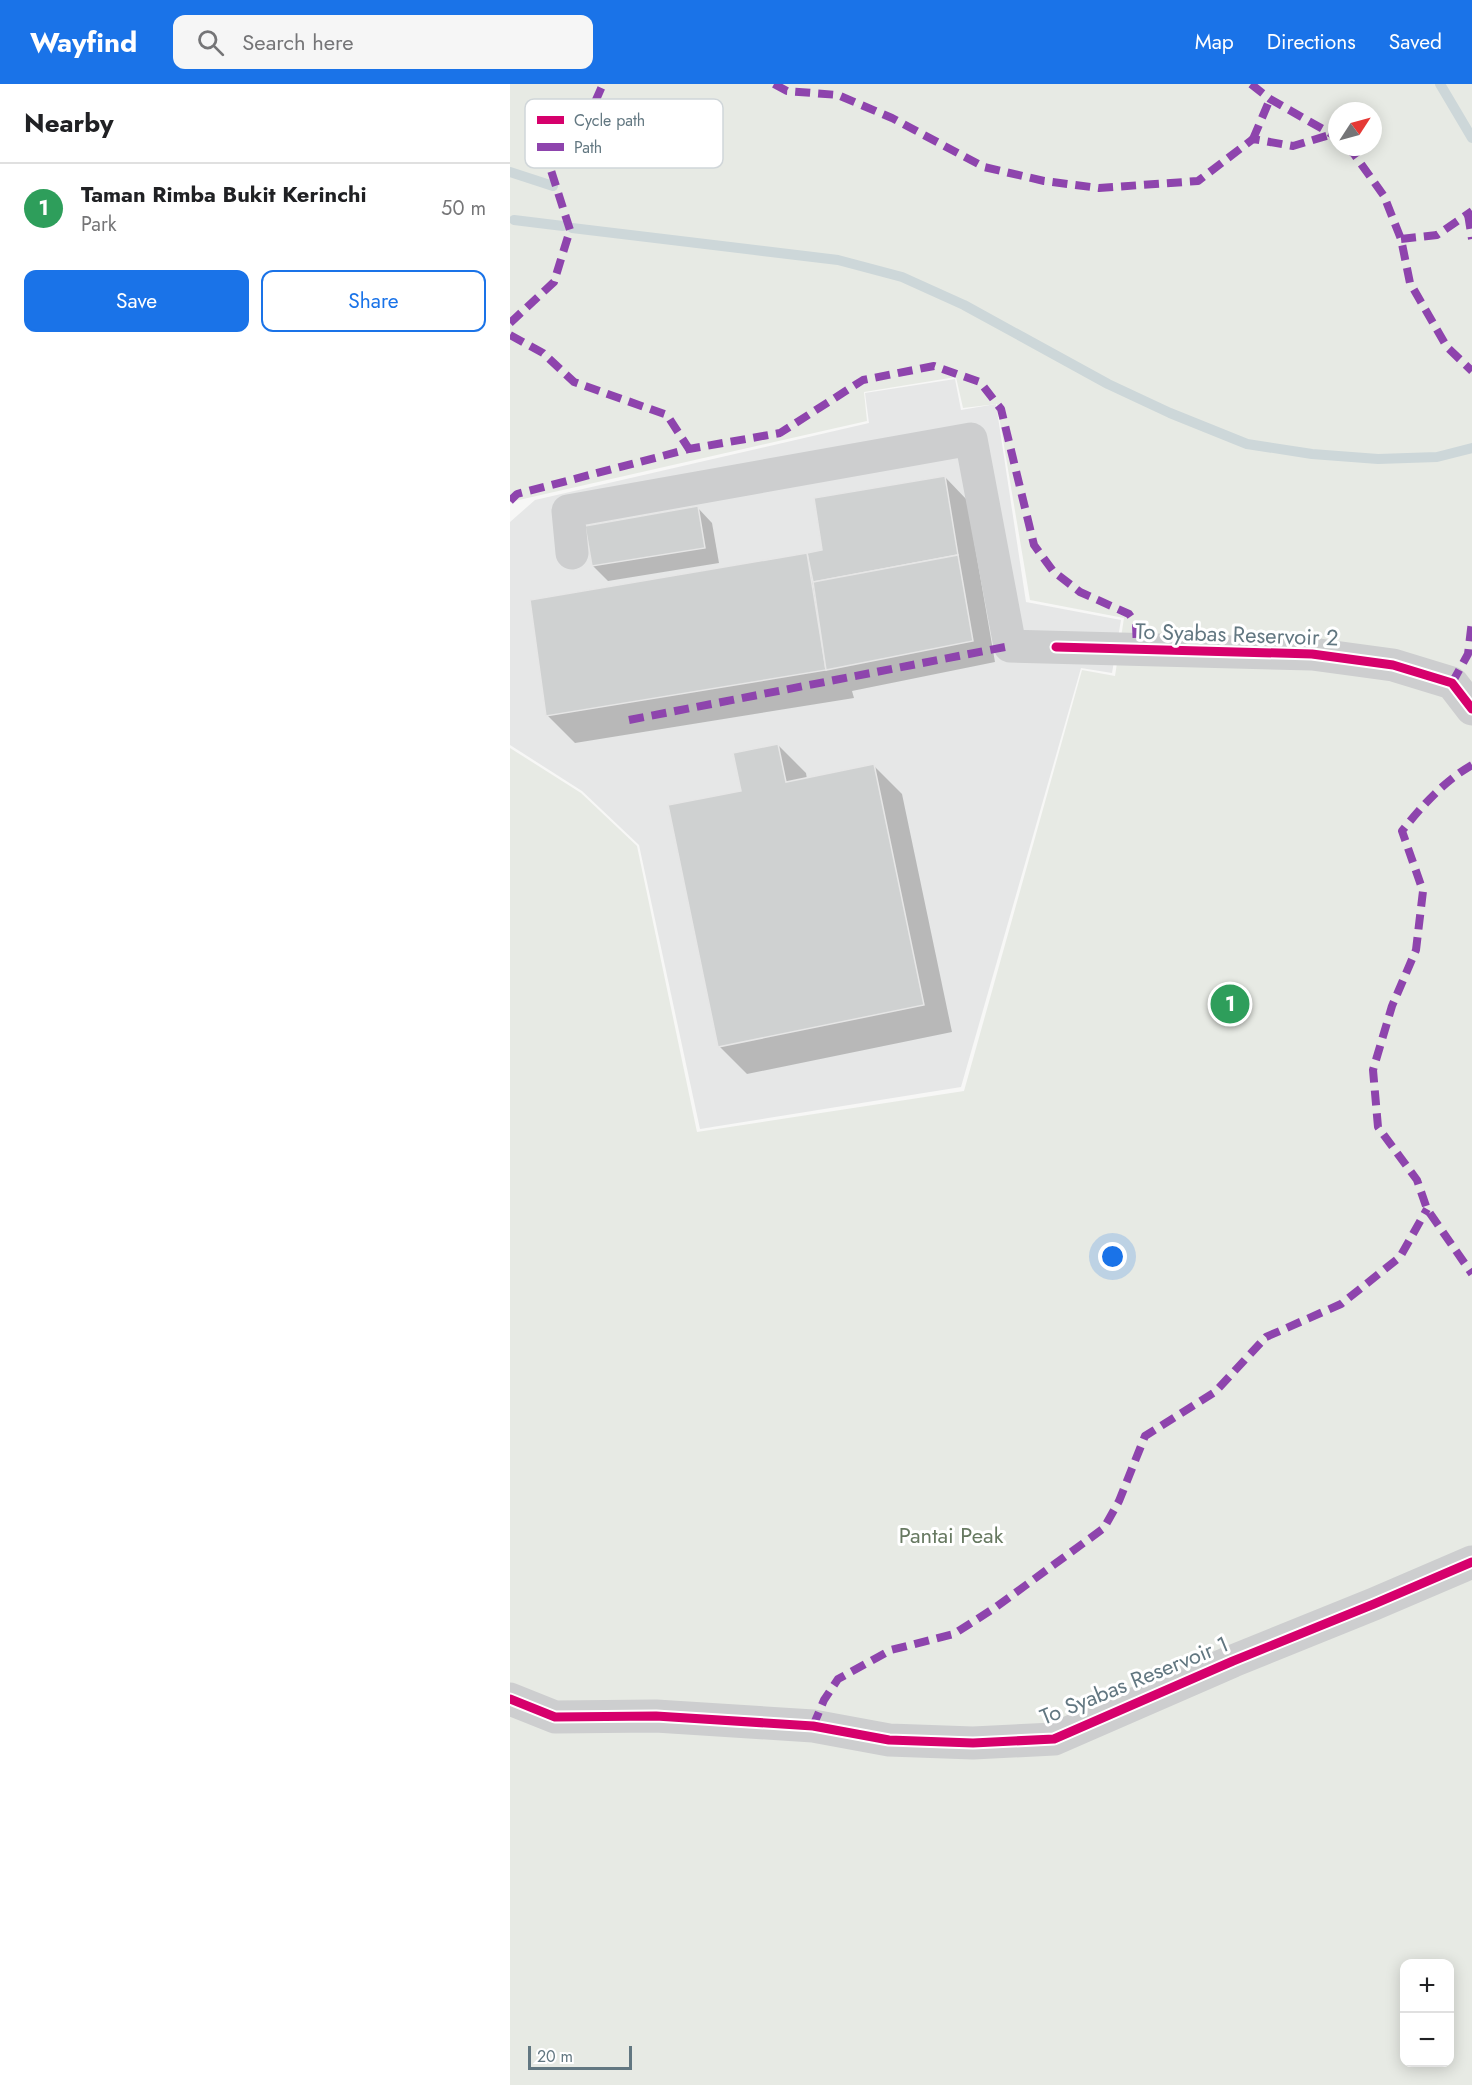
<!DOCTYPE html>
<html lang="en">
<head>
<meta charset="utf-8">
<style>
	body { margin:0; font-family:Jost,sans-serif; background:#f6f6f6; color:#202124 }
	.controls { position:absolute; right:18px; bottom:18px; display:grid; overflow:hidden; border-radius:12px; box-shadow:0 3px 15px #0003 }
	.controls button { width:54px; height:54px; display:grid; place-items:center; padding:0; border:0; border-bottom:2px solid #e0e0e0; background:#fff; color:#202124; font:30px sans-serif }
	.compass { position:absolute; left:818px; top:18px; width:54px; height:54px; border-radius:50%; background:#fff; box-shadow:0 3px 15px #0003; rotate:54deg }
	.scale { position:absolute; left:18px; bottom:15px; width:104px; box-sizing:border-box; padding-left:6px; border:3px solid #627781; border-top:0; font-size:16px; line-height:21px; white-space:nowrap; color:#627781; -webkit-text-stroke:4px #fff; paint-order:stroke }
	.you { position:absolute; left:603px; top:1173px; width:21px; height:21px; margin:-15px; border:4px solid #fff; border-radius:50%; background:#1a73e8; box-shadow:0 0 0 9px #1a73e833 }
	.badge { display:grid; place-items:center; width:39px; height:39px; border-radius:50%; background:#1a73e8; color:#fff; font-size:20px; font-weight:700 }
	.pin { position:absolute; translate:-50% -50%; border:3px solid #fff; box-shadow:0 2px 6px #0006 }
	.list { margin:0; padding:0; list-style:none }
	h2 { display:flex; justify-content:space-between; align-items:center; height:78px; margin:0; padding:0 24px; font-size:26px }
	h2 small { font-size:20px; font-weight:400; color:#757577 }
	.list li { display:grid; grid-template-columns:39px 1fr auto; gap:18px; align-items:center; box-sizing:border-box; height:90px; padding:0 24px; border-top:2px solid #e0e0e0 }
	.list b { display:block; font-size:22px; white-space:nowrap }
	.list p { margin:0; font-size:20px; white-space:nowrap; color:#757577 }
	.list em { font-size:20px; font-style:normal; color:#757577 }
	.actions { display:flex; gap:12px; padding:18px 24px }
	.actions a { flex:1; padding:14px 0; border:2px solid #1a73e8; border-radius:12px; text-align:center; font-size:21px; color:#1a73e8 }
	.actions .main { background:#1a73e8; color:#fff }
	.icon { flex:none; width:33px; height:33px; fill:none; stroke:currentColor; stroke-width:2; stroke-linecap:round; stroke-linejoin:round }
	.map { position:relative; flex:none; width:962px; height:2001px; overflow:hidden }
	header { display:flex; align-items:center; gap:36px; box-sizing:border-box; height:84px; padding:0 30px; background:#1a73e8; color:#fff }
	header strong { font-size:28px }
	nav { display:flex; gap:33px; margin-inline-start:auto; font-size:21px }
	.search { width:420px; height:54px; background:#f6f6f6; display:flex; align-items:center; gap:15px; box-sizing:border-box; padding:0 21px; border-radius:12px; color:#757577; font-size:22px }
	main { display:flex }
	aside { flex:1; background:#fff }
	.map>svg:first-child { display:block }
</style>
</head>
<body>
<header>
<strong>Wayfind</strong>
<div class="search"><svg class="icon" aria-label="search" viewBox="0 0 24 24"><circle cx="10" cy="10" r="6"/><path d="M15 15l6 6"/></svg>Search here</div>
<nav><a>Map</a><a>Directions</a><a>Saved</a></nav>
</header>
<main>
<aside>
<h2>Nearby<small></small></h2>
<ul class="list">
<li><span class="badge" style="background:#2e9e5b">1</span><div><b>Taman Rimba Bukit Kerinchi</b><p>Park</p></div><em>50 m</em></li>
</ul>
<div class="actions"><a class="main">Save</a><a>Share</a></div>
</aside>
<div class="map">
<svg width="962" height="2001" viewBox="0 0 962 2001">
	<rect width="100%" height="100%" fill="#f7f7f6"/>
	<polygon fill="#e6e7e7" points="445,295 451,326 486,320 516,518 611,536 602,589 571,584 451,1003 190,1045 129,761 72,707 0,661 0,438 25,416 359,339 355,309"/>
	<path fill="#e7eae4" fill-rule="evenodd" d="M0,0H962V2001H0V664L71,709L127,762L187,1048L454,1007L572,586L605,592L614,534L520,516L487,320L453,324L446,293L354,308L357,337L0,418ZM827,27H863V63H827ZM894,1880H940V1978H894Z"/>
	<g fill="#0003">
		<polygon points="435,393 457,416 485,578 342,607 344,614 65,659 37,631 297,471 314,467"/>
		<polygon points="187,423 202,439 209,479 98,497 83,482"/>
		<polygon points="268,661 296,689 297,695 364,682 392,710 442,948 237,990 209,962 233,708"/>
	</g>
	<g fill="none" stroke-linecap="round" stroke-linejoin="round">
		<g stroke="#cdd7d9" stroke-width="10">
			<polyline points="930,0 962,54"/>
			<polyline points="0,88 43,102"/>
			<polyline points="4,136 53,142"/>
			<polyline points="62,144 328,176 392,193 454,221 598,300 660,329 737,360 802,370 868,375 927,373 962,364"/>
		</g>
	</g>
	<g fill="#cfd1d1" stroke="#e6e6e6" stroke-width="1.5">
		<polygon points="435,392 448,471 303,498 297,469 312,466 304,414"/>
		<polygon points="188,422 195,464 82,482 75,442"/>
		<polygon points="297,469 316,586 36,632 20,516"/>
		<polygon points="448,471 463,557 316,586 303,498"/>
		<polygon points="268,660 276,698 364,680 414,921 208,963 158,721 231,707 223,669"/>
	</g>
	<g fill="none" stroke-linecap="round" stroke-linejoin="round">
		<g stroke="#cdcecf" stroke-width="33">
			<polyline points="62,469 58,427 461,355 500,562 802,570 883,581 942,599 962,625"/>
			<polyline points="0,1615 45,1633 146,1632 303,1642 379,1656 463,1659 544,1655 723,1577 864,1520 962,1478"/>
		</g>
		<g stroke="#8e44ad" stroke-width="8" stroke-dasharray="15 8" stroke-linecap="butt">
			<polyline points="264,0 277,7 328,11 382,34 474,83 534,97 589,104 688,97 743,55 783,62 823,50"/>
			<polyline points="741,0 760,15 825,52"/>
			<polyline points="743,55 760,15"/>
			<polyline points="836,63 844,70 874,112 891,155 900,199 937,263 962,287"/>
			<polyline points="958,130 962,155"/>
			<polyline points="891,155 927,151 962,127"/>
			<polyline points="0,239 44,198 60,146 31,55 85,18 93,0"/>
			<polyline points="0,251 33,269 64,298 157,331 179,365"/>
			<polyline points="0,417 7,410 179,365 270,349 353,296 424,282 470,298 491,325 524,461 543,487 570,508 619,530 626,540 627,566"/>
			<polyline points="942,599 958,570 962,537"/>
			<polyline points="119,636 500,562"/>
			<path d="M962,681C934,697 912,722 892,747L913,807L906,866L882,922L863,986L868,1043L907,1096L917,1125L962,1190"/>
			<polyline points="303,1642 314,1616 328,1595 381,1566 444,1550 486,1523 594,1444 609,1417 635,1352 705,1308 756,1253 831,1220 890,1173 917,1125"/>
		</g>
		<g stroke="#fff" stroke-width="13">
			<g id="cycleway">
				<polyline points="546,563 802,570 883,581 942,599 962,625"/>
				<polyline points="0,1615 45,1633 146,1632 303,1642 379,1656 463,1659 544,1655 723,1577 864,1520 962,1478"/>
			</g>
		</g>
		<use href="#cycleway" stroke="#d6006c" stroke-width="9"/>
	</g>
	<g text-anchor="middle" stroke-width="6" stroke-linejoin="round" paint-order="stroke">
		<g font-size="22" fill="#627781" stroke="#fff">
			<text transform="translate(727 550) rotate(2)" y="8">To Syabas Reservoir 2</text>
			<text transform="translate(624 1596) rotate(-22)" y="8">To Syabas Reservoir 1</text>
		</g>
		<g font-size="22" fill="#677961" stroke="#fff">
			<text x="441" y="1459">Pantai Peak</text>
		</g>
	</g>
	<rect x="15" y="15" width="198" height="69" rx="9" fill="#fff" stroke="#d0d6d9" stroke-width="1.5"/>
	<rect x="27" y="32" width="27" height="8" fill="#d6006c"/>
	<rect x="27" y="59" width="27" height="8" fill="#8e44ad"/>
	<g font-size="16" fill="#627781">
		<text x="64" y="42">Cycle path</text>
		<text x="64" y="69">Path</text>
	</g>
</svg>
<div class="controls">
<button>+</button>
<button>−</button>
</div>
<svg class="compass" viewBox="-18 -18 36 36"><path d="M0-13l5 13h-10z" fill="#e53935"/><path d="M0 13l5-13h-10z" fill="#757577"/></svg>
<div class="scale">20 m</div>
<div class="you"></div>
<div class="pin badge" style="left:720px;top:920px;background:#2e9e5b">1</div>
</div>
</main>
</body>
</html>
